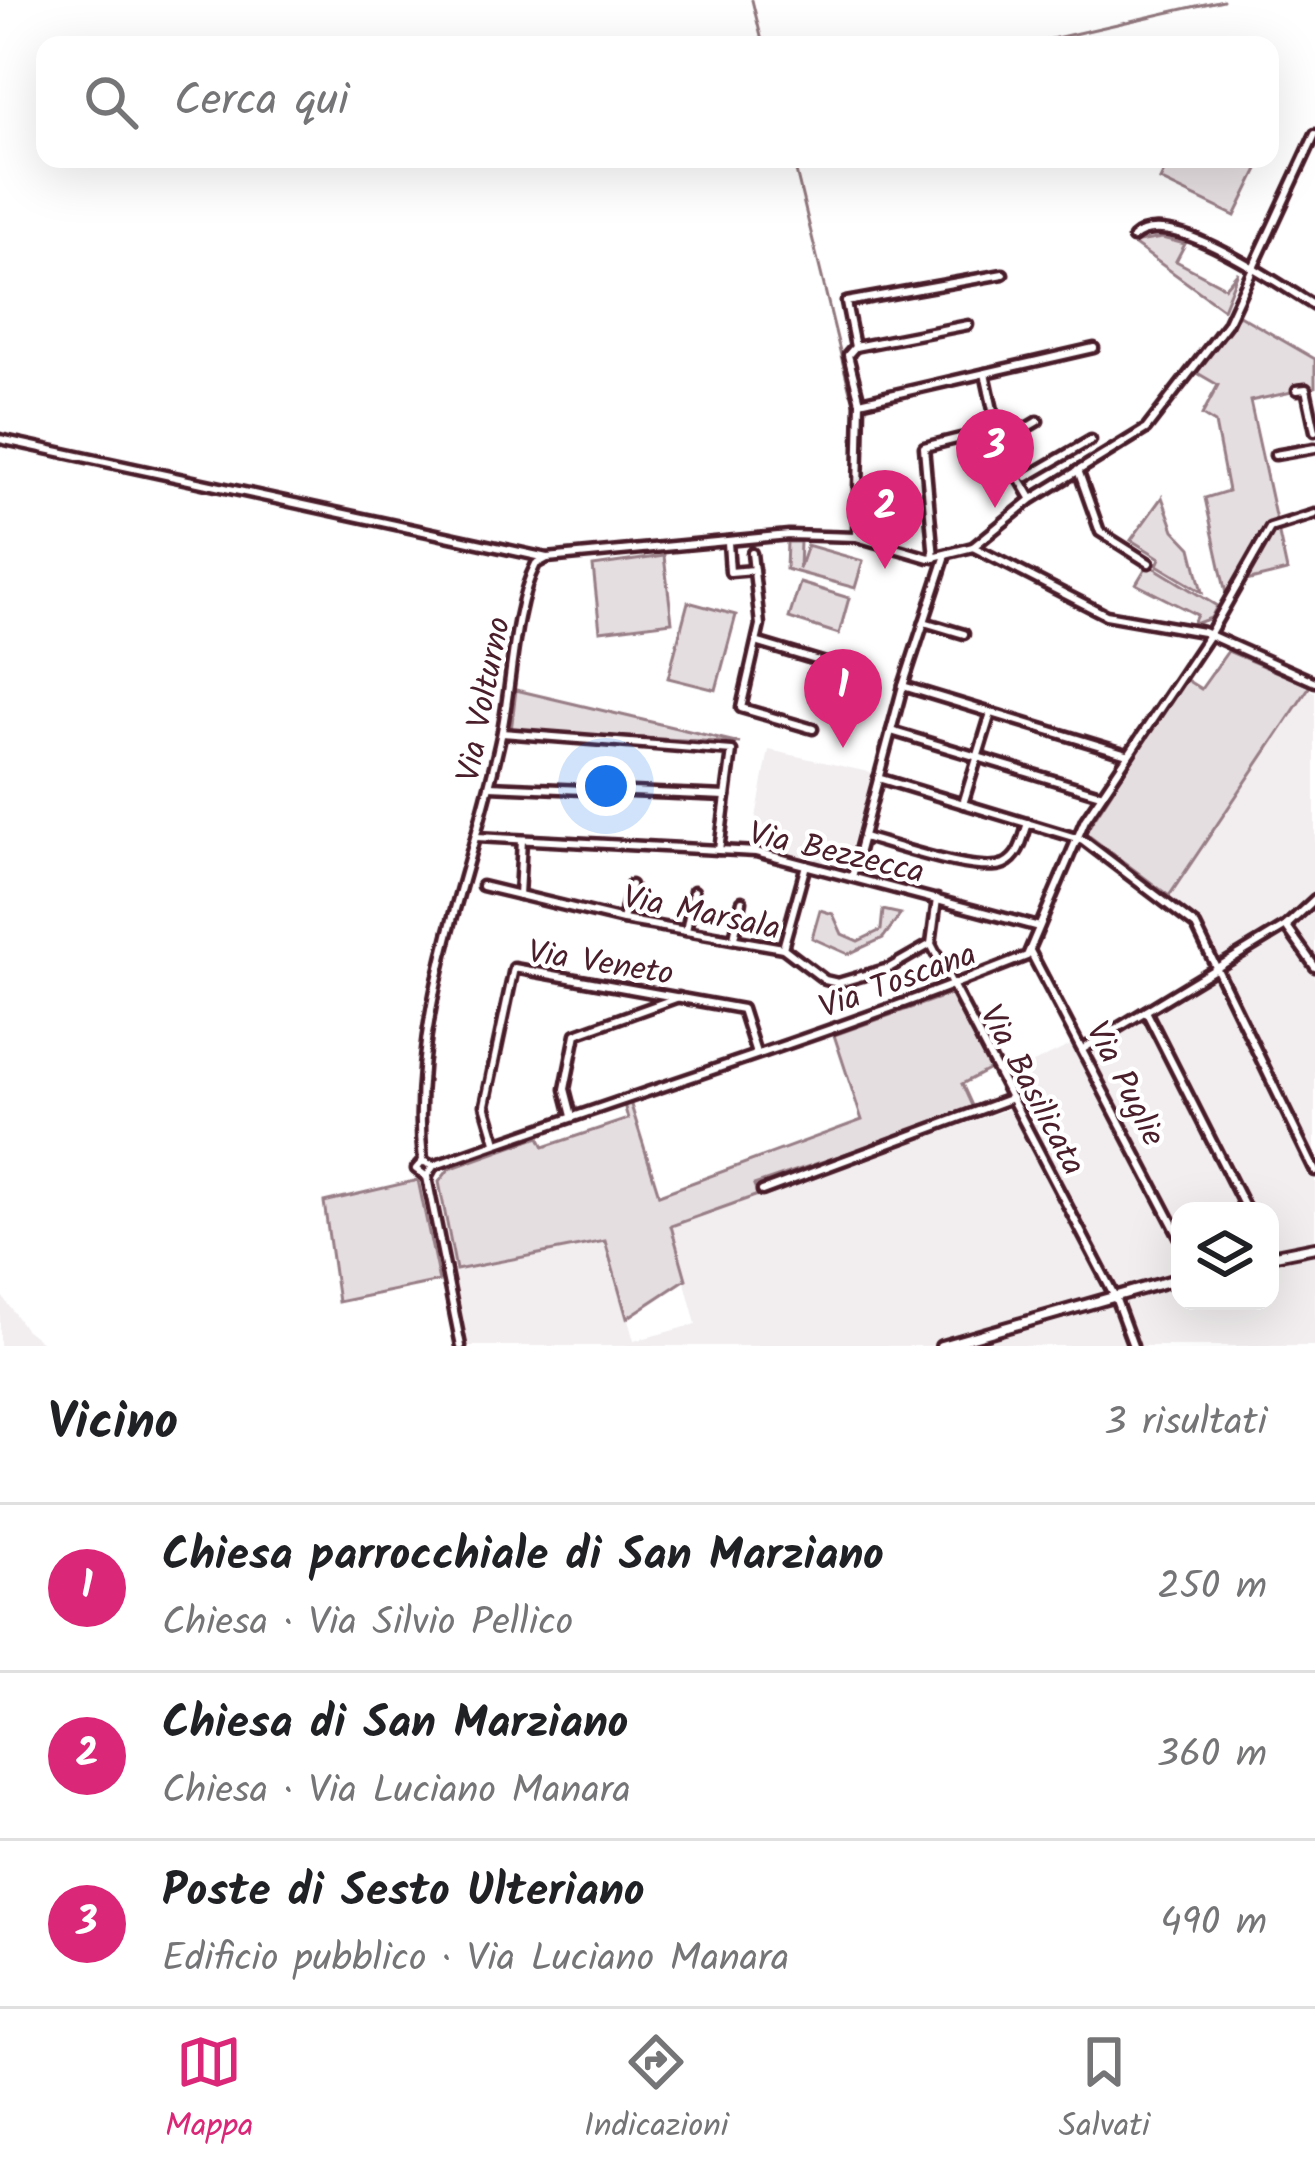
<!DOCTYPE html>
<html lang="it">
<head>
<meta charset="utf-8">
<style>
	body { margin:0; font-family:Kalam,sans-serif; background:#f6f6f6; color:#202124 }
	.controls { position:absolute; right:36px; bottom:36px; display:grid; overflow:hidden; border-radius:24px; box-shadow:0 12px 48px #0002 }
	.controls button { width:108px; height:108px; display:grid; place-items:center; padding:0; border:0; border-bottom:3px solid #e0e0e0; background:#fff; color:#202124; font:60px sans-serif }
	.you { position:absolute; left:606px; top:786px; width:42px; height:42px; margin:-30px; border:9px solid #fff; border-radius:50%; background:#1a73e8; box-shadow:0 0 0 18px #1a73e833 }
	.badge { display:grid; place-items:center; width:78px; height:78px; border-radius:50%; background:#db2777; color:#fff; font-size:39px; font-weight:700 }
	.pin { position:absolute; translate:-50% -99px; filter:drop-shadow(0 3px 6px #0008) }
	.pin::after { content:''; position:absolute; top:63px; width:42px; height:36px; background:inherit; clip-path:polygon(0 0,100% 0,50% 100%) }
	.list { margin:0; padding:0; list-style:none }
	h2 { display:flex; justify-content:space-between; align-items:center; height:156px; margin:0; padding:0 48px; font-size:51px }
	h2 small { font-size:39px; font-weight:400; color:#757577 }
	.list li { display:grid; grid-template-columns:78px 1fr auto; gap:36px; align-items:center; box-sizing:border-box; height:168px; padding:0 48px; border-top:3px solid #e0e0e0 }
	.list b { display:block; font-size:45px; white-space:nowrap }
	.list p { margin:0; font-size:39px; white-space:nowrap; color:#757577 }
	.list em { font-size:39px; font-style:normal; color:#757577 }
	.icon { flex:none; width:66px; height:66px; fill:none; stroke:currentColor; stroke-width:2; stroke-linecap:round; stroke-linejoin:round }
	.map { position:relative; flex:none; width:1315px; height:1346px; overflow:hidden }
	.search { position:absolute; background:#fff; box-shadow:0 12px 48px #0002; left:36px; right:36px; top:36px; height:132px; display:flex; align-items:center; gap:30px; box-sizing:border-box; padding:0 42px; border-radius:24px; color:#757577; font-size:45px }
	.sheet { height:660px; background:#fff }
	nav { display:flex; justify-content:space-around; align-items:center; box-sizing:border-box; height:168px; border-top:3px solid #e0e0e0; background:#fff; font-size:33px; color:#757577 }
	nav a { display:grid; justify-items:center; gap:6px }
	nav .on { color:#db2777 }
	.map>svg:first-child { display:block }
</style>
</head>
<body>
<div class="map">
<svg width="1315" height="1346" viewBox="0 0 1315 1346">
	<rect width="100%" height="100%" fill="#fff"/>
	<filter id="ink" filterUnits="userSpaceOnUse"><feTurbulence type="fractalNoise" baseFrequency=".00833" numOctaves="2"/><feDisplacementMap in="SourceGraphic" scale="24" xChannelSelector="R" yChannelSelector="G"/><feConvolveMatrix kernelMatrix="1 2 1 2 8 2 1 2 1" color-interpolation-filters="sRGB"/></filter>
	<g filter="url(#ink)">
		<g fill="#f2eeef" fill-rule="evenodd">
			<path d="M1308,689L1315,692V1346H464L448,1271L606,1241L634,1341L696,1324L670,1226L1020,1105L1008,1075L1073,1044L1079,1058L1224,971L1201,922L1169,896ZM1180,1211H1270V1301H1180Z"/>
			<polygon points="769,750 873,773 845,868 751,843"/>
			<polygon points="0,1293 25,1329 43,1343 0,1346"/>
		</g>
		<g fill="#e5dee0" stroke="#987e86" stroke-width="3">
			<polygon points="1170,159 1263,159 1235,216 1160,180"/>
			<polygon points="1162,238 1185,244 1176,261 1225,287 1238,272 1223,309 1132,243"/>
			<polygon points="1239,315 1315,359 1315,387 1250,401 1287,571 1242,582 1226,594 1205,498 1228,491 1215,423 1202,415 1218,385 1194,371"/>
			<polygon points="1162,497 1174,530 1191,548 1202,592 1157,565 1160,558 1131,540"/>
			<polygon points="787,542 800,542 799,569 807,545 863,561 855,588 786,569"/>
			<polygon points="664,556 672,622 600,631 593,566"/>
			<polygon points="1148,564 1217,606 1211,618 1192,625 1197,615 1136,584"/>
			<polygon points="800,583 849,598 839,634 789,618"/>
			<polygon points="688,602 736,615 716,690 668,678"/>
			<polygon points="1228,651 1310,686 1169,896 1085,833 1185,679 1201,689"/>
			<polygon points="516,690 740,743 511,731"/>
			<polygon points="820,910 833,914 842,934 858,941 881,930 883,910 901,914 883,938 848,954 812,938"/>
			<polygon points="950,994 990,1069 962,1084 974,1110 754,1185 758,1195 671,1226 686,1279 627,1318 605,1241 456,1270 439,1182 449,1169 539,1137 544,1147 628,1119 624,1104 630,1102 659,1195 862,1120 834,1035"/>
			<polygon points="418,1180 439,1281 338,1302 324,1202"/>
		</g>
		<g fill="none" stroke-linecap="round" stroke-linejoin="round">
			<g stroke="#91787e" stroke-width="3">
				<polyline points="752,0 763,45"/>
				<polyline points="1025,45 1223,0"/>
				<polyline points="793,159 850,392"/>
			</g>
			<g stroke="#4a1f2b" stroke-width="15">
				<g id="minor">
					<path d="M1133,238C1168,204 1279,285 1315,306"/>
					<polyline points="855,347 968,325"/>
					<polyline points="985,373 1001,447 1031,498"/>
					<polyline points="1297,390 1306,389 1315,431"/>
					<polyline points="860,402 1094,348"/>
					<polyline points="0,439 547,558"/>
					<polyline points="1001,443 1038,421"/>
					<polyline points="1275,455 1315,448"/>
					<polyline points="1078,470 1100,532 1149,563"/>
					<polyline points="1027,477 1091,440"/>
					<polyline points="857,537 860,402 848,355 855,347 846,302 1003,274"/>
					<polyline points="728,542 730,572 754,570"/>
					<polyline points="973,547 1106,615 1203,632 1315,682"/>
					<polyline points="752,553 760,625 741,708 813,729"/>
					<polyline points="934,558 924,447 997,429"/>
					<polyline points="924,622 964,634"/>
					<polyline points="759,643 829,664"/>
					<polyline points="903,686 1127,754"/>
					<polyline points="891,731 1100,794"/>
					<polyline points="502,733 732,751 719,850"/>
					<polyline points="878,778 1083,840 1196,926 1315,1171"/>
					<polyline points="490,786 726,796"/>
					<polyline points="963,804 991,713"/>
					<polyline points="477,837 756,852 1039,927"/>
					<path d="M863,837C894,845 977,875 1004,864C1020,857 1023,837 1028,823"/>
					<polyline points="852,877 903,686 945,558"/>
					<polyline points="482,886 623,920 783,948 825,980 838,983 889,968 931,944"/>
					<polyline points="519,895 522,840"/>
					<polyline points="937,899 931,944 1115,1297 1133,1346"/>
					<polyline points="623,920 631,885"/>
					<polyline points="1286,926 1315,967"/>
					<polyline points="686,931 694,891"/>
					<polyline points="734,938 742,901"/>
					<polyline points="783,948 806,865"/>
					<polyline points="1030,951 1180,1238"/>
					<polyline points="1146,1011 1247,1211"/>
					<polyline points="1083,1049 1286,926 1315,899"/>
					<polyline points="572,1116 565,1089 576,1034 679,997"/>
					<polyline points="496,1142 485,1105 514,968 742,1009 756,1053"/>
					<polyline points="423,1161 433,1166 427,1177 461,1346"/>
					<path d="M433,1166C630,1095 832,1034 1027,956L1085,820L1209,635L1270,528L1315,514"/>
					<path d="M427,1177L416,1169L423,1161C408,1013 471,878 501,736C512,685 513,608 536,564L547,558L789,535L857,537L929,558L973,547L1032,499L1146,429L1227,324L1315,134"/>
					<polyline points="762,1191 1012,1098"/>
				</g>
			</g>
			<g stroke="#4a1f2b" stroke-width="16">
				<g id="tertiary">
					<polyline points="1270,1256 1315,1247"/>
					<polyline points="941,1346 1180,1278"/>
				</g>
			</g>
			<use href="#minor" stroke="#fff" stroke-width="6"/>
			<use href="#tertiary" stroke="#fff" stroke-width="8"/>
		</g>
	</g>
	<g text-anchor="middle" stroke-width="9" stroke-linejoin="round" paint-order="stroke">
		<g font-size="33" fill="#4a1f2b" stroke="#fff">
			<text transform="translate(482 699) rotate(-79)" y="12">Via Volturno</text>
			<text transform="translate(837 851) rotate(13)" y="12">Via Bezzecca</text>
			<text transform="translate(702 911) rotate(12)" y="12">Via Marsala</text>
			<text transform="translate(601 961) rotate(9)" y="12">Via Veneto</text>
			<text transform="translate(897 979) rotate(-20)" y="12">Via Toscana</text>
			<text transform="translate(1127 1083) rotate(63)" y="12">Via Puglie</text>
			<text transform="translate(1034 1089) rotate(62)" y="12">Via Basilicata</text>
		</g>
	</g>
</svg>
<div class="controls">
<button><svg class="icon" aria-label="layers" viewBox="0 0 24 24"><path d="M12 4l9 5-9 5-9-5zM3 14l9 5 9-5"/></svg></button>
</div>
<div class="you"></div>
<div class="pin badge" style="left:843px;top:748px">1</div>
<div class="pin badge" style="left:885px;top:569px">2</div>
<div class="pin badge" style="left:995px;top:508px">3</div>
<div class="search"><svg class="icon" aria-label="search" viewBox="0 0 24 24"><circle cx="10" cy="10" r="6"/><path d="M15 15l6 6"/></svg>Cerca qui</div>
</div>
<section class="sheet">
<h2>Vicino<small>3 risultati</small></h2>
<ul class="list">
<li><span class="badge">1</span><div><b>Chiesa parrocchiale di San Marziano</b><p>Chiesa · Via Silvio Pellico</p></div><em>250 m</em></li>
<li><span class="badge">2</span><div><b>Chiesa di San Marziano</b><p>Chiesa · Via Luciano Manara</p></div><em>360 m</em></li>
<li><span class="badge">3</span><div><b>Poste di Sesto Ulteriano</b><p>Edificio pubblico · Via Luciano Manara</p></div><em>490 m</em></li>
</ul>
</section>
<nav>
<a class="on"><svg class="icon" aria-label="map" viewBox="0 0 24 24"><path d="M3 6l6-2 6 2 6-2v14l-6 2-6-2-6 2zM9 4v14M15 6v14"/></svg>Mappa</a>
<a><svg class="icon" aria-label="directions" viewBox="0 0 24 24"><path d="M12 3l9 9-9 9-9-9zM9 14v-3h6M13 9l2 2-2 2"/></svg>Indicazioni</a>
<a><svg class="icon" aria-label="saved" viewBox="0 0 24 24"><path d="M7 4h10v16l-5-4-5 4z"/></svg>Salvati</a>
</nav>
</body>
</html>
